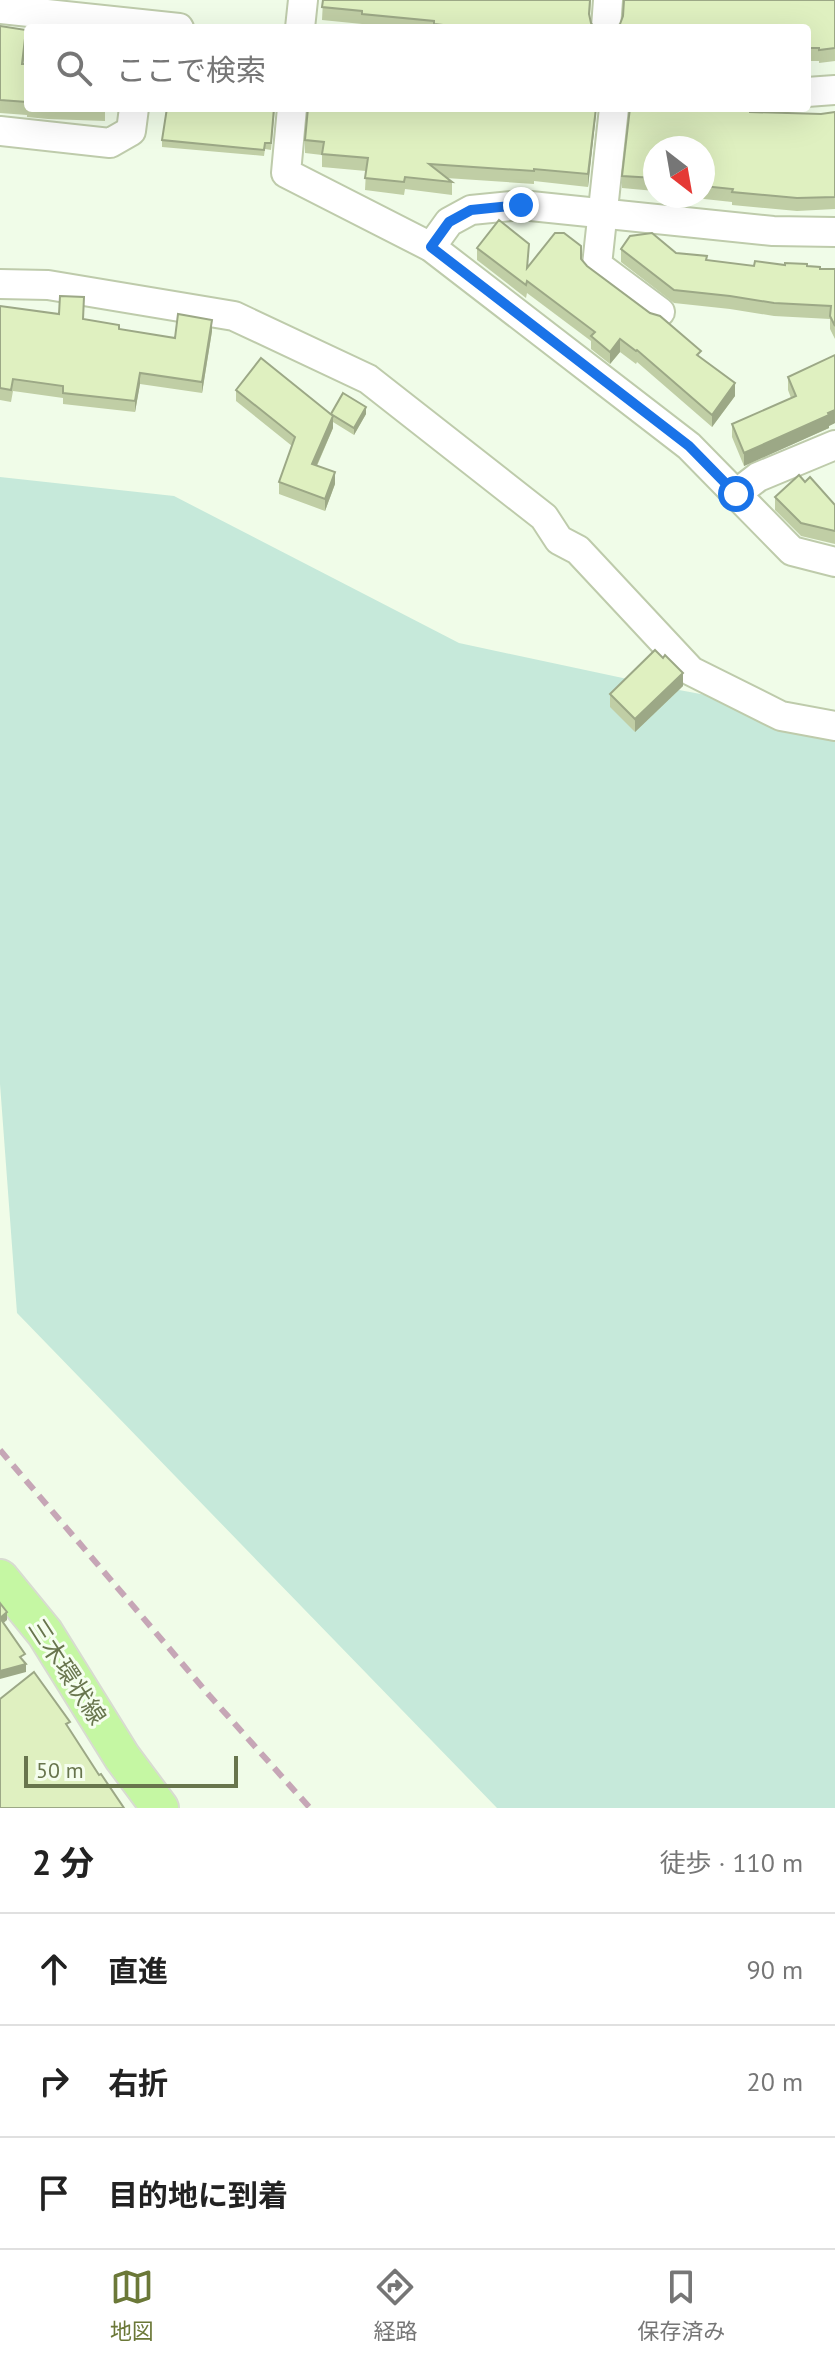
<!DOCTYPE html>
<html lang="ja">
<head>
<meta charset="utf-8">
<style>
	body { margin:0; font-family:"PT Sans","Noto Sans JP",sans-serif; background:#f6f6f6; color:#222 }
	.compass { position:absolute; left:643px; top:136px; width:72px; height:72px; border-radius:50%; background:#fff; box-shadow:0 8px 32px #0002; rotate:149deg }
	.scale { position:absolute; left:24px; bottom:20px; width:214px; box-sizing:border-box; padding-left:8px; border:4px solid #68754d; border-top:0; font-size:22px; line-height:28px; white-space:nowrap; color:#68754d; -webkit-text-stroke:6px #f5feee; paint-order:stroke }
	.stop { position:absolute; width:24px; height:24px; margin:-18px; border:6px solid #1a73e8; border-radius:50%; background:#fff }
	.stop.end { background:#1a73e8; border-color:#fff; box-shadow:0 2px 8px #0008 }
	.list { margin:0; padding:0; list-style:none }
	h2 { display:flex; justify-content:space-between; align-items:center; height:104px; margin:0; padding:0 32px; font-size:34px }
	h2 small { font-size:26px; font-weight:400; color:#767676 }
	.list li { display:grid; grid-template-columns:52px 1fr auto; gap:24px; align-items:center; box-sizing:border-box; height:112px; padding:0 32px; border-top:2px solid #e0e0e0 }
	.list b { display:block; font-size:30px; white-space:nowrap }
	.list em { font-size:26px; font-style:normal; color:#767676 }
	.icon { flex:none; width:44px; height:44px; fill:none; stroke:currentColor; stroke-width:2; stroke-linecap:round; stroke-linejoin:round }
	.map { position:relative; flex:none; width:835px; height:1808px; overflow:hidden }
	.search { position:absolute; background:#fff; box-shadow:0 8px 32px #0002; left:24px; right:24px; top:24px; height:88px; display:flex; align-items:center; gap:20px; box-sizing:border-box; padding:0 28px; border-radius:8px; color:#767676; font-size:30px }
	.sheet { height:440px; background:#fff }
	nav { display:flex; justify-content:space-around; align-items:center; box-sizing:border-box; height:112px; border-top:2px solid #e0e0e0; background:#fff; font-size:22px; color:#767676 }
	nav a { display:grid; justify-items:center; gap:4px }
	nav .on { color:#6b7838 }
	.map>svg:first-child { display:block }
</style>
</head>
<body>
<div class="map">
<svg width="835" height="1808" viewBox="0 0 835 1808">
	<rect width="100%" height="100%" fill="#f0fce8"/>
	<polygon fill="#c6e9da" points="0,477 174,496 459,643 679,690 835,719 835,1808 497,1808 17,1313 0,1084"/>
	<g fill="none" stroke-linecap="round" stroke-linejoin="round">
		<g stroke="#becbab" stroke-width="32">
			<g id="minor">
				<polyline points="0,9 179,28"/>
				<polyline points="300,28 303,0"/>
				<polyline points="606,28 608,0"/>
				<polyline points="807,92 835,90"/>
				<polyline points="292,108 286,173 431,247 689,446 792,551 835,562"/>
				<polyline points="614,108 597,265 660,312"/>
				<polyline points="0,131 110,143 131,131 134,108"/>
				<polyline points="431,247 449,222 471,210 521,205 773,231 835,232"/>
				<polyline points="0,284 48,285 234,316 368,379 544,517 559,540 578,550 691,671 781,716 835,726"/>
				<polyline points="736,494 758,477 835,445"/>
			</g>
		</g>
		<g stroke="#d8dbd1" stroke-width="40">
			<polyline id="major" points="0,1578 45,1633 122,1757 160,1808"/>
		</g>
		<use href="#minor" stroke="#fff" stroke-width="28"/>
		<use href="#major" stroke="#c5f7a3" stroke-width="36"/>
		<polyline stroke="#c6a6b6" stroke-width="6" stroke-dasharray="12 8" stroke-linecap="butt" points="0,1450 209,1695 310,1808"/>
	</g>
	<g fill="#c0cea5">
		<polygon points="323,0 591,0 590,17 591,23 595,28 362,27 362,24 322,20"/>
		<polygon points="835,0 835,61 819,63 819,61 807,61 807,28"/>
		<polygon points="0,26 26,42 23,64 28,64 28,108 105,108 105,121 48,119 27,117 27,115 0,113"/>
		<polygon points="275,108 271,150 265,149 264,156 162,147 162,140"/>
		<polygon points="596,108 588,187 534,181 534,184 446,178 452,182 452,195 405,189 404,195 365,190 366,171 322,167 322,155 305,153 305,140"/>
		<polygon points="630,108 741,108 740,109 750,110 750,112 821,114 835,112 835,209 797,211 732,205 732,202 695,198 695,196 703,196 703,148 655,148 655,191 622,188 622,176"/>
		<polygon points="477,248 528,267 581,259 587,266 701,358 735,396 712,427 637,362 636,364 620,352 610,364 591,349 591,341 527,293 526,298 477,260"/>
		<polygon points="621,249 676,253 706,260 754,266 785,265 807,266 820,269 835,269 835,339 830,329 830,319 774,316 730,309 674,303 621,262"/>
		<polygon points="0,306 83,319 119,329 175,338 212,331 202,393 140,384 135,412 63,404 63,398 13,391 11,402 0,400"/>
		<polygon points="835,355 835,423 829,426 829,428 744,466 732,437 732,424 791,398 788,390 788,377"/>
		<polygon points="236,390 331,414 366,414 354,435 333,422 333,428 317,466 335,484 325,511 279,494 279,482 292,446 236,401"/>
		<polygon points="775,497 835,505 835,544 801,536 775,510"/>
		<polygon points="683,686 635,732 610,707 610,694"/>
	</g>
	<g fill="#9ca886">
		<polygon points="26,30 26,42 22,76 22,64"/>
		<polygon points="596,108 596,114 588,187 588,174"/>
		<polygon points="212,320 212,331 202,393 202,382"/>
		<polygon points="620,339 620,352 610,364 610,352"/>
		<polygon points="140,373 140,384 135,412 135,401"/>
		<polygon points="735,383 735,396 712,427 712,415"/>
		<polygon points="366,407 366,414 354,435 354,428"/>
		<polygon points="835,410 835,423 829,426 829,428 744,466 744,453"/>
		<polygon points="333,416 333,428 312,476 312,464"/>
		<polygon points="335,472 335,484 325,511 325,499"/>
		<polygon points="683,673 683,686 635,732 635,719"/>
		<polygon points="7,1612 7,1620 0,1626 0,1618"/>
		<polygon points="26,1664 26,1672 0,1679 0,1671"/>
	</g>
	<g fill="#dff0c0" stroke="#9ca886" stroke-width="2">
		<polygon points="323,0 590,0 589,14 591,23 595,28 500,28 480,26 479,28 470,28 434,24 434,21 362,14 362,11 322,7"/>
		<polygon points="624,0 835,0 835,48 819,50 819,48 807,48 807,28 616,28 620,24 623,16"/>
		<polygon points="0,26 26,30 22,64 28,64 28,104 27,102 0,100"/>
		<polygon points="167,108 274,108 271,143 265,143 264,150 162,140"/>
		<polygon points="308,108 596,108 588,174 534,169 534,171 429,164 452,182 405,177 404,182 365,178 368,158 322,154 324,142 305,140"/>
		<polygon points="630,108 741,108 740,109 750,110 750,112 821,114 835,112 835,197 797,198 732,192 733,189 703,186 703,148 655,148 655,178 622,176"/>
		<polygon points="499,220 529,244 527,268 555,233 564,233 581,246 581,259 587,266 650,313 660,316 701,351 697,355 735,383 712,415 637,350 636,351 620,339 610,352 591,336 595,332 527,281 526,285 477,248"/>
		<polygon points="652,233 676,253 707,256 706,260 754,266 755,261 785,265 785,263 807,264 807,266 820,267 820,269 835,269 835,326 830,316 831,306 774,303 730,296 674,290 621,249 630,236"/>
		<polygon points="60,296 84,297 83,319 119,325 119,329 175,338 178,314 212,320 202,382 140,373 135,401 63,393 63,386 13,379 11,390 0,388 0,306 59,314"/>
		<polygon points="835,355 835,410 828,413 829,415 744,453 732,424 796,396 788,377"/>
		<polygon points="261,358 333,416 312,464 335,472 325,499 279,482 295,437 236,390"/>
		<polygon points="343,393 366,407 354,428 331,414"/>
		<polygon points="799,475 805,482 810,477 835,505 835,531 801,523 775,497"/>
		<polygon points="655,650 663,658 665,655 683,673 635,719 610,694"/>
		<polygon points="0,1603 7,1612 0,1618"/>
		<polygon points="0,1618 25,1654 20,1657 26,1664 0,1671"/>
		<polygon points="34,1672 70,1722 66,1724 99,1775 101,1774 124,1808 0,1808 0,1699"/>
	</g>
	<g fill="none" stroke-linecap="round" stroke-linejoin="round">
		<polyline stroke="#1a73e8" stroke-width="10" points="521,205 471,210 449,222 431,247 689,446 736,494"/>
	</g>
	<g text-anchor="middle" stroke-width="6" stroke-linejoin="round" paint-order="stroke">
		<g font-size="24" fill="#68754d" stroke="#f5feee">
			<text transform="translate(67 1672) rotate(57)" y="8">三木環状線</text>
		</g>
	</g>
</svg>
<svg class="compass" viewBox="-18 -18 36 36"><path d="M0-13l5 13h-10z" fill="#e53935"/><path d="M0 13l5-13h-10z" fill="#767676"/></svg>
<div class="scale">50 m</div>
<div class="stop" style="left:736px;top:494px"></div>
<div class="stop end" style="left:521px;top:205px"></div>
<div class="search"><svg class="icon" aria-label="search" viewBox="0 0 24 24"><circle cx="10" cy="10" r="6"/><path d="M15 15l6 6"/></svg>ここで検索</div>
</div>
<section class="sheet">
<h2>2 分<small>徒歩 · 110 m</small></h2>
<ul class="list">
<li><svg class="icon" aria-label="ahead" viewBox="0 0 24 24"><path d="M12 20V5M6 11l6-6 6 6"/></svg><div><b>直進</b></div><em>90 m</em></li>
<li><svg class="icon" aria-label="right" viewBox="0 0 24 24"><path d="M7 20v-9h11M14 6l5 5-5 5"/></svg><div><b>右折</b></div><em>20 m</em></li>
<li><svg class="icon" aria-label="arrive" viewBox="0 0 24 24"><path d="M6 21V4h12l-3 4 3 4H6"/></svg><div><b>目的地に到着</b></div></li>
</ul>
</section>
<nav>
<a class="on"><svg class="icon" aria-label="map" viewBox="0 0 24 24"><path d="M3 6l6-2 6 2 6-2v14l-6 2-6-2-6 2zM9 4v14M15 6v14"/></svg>地図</a>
<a><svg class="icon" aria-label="directions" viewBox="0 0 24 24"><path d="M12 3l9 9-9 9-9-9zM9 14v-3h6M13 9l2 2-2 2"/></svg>経路</a>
<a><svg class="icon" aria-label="saved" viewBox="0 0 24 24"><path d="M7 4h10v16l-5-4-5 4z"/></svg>保存済み</a>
</nav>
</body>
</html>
